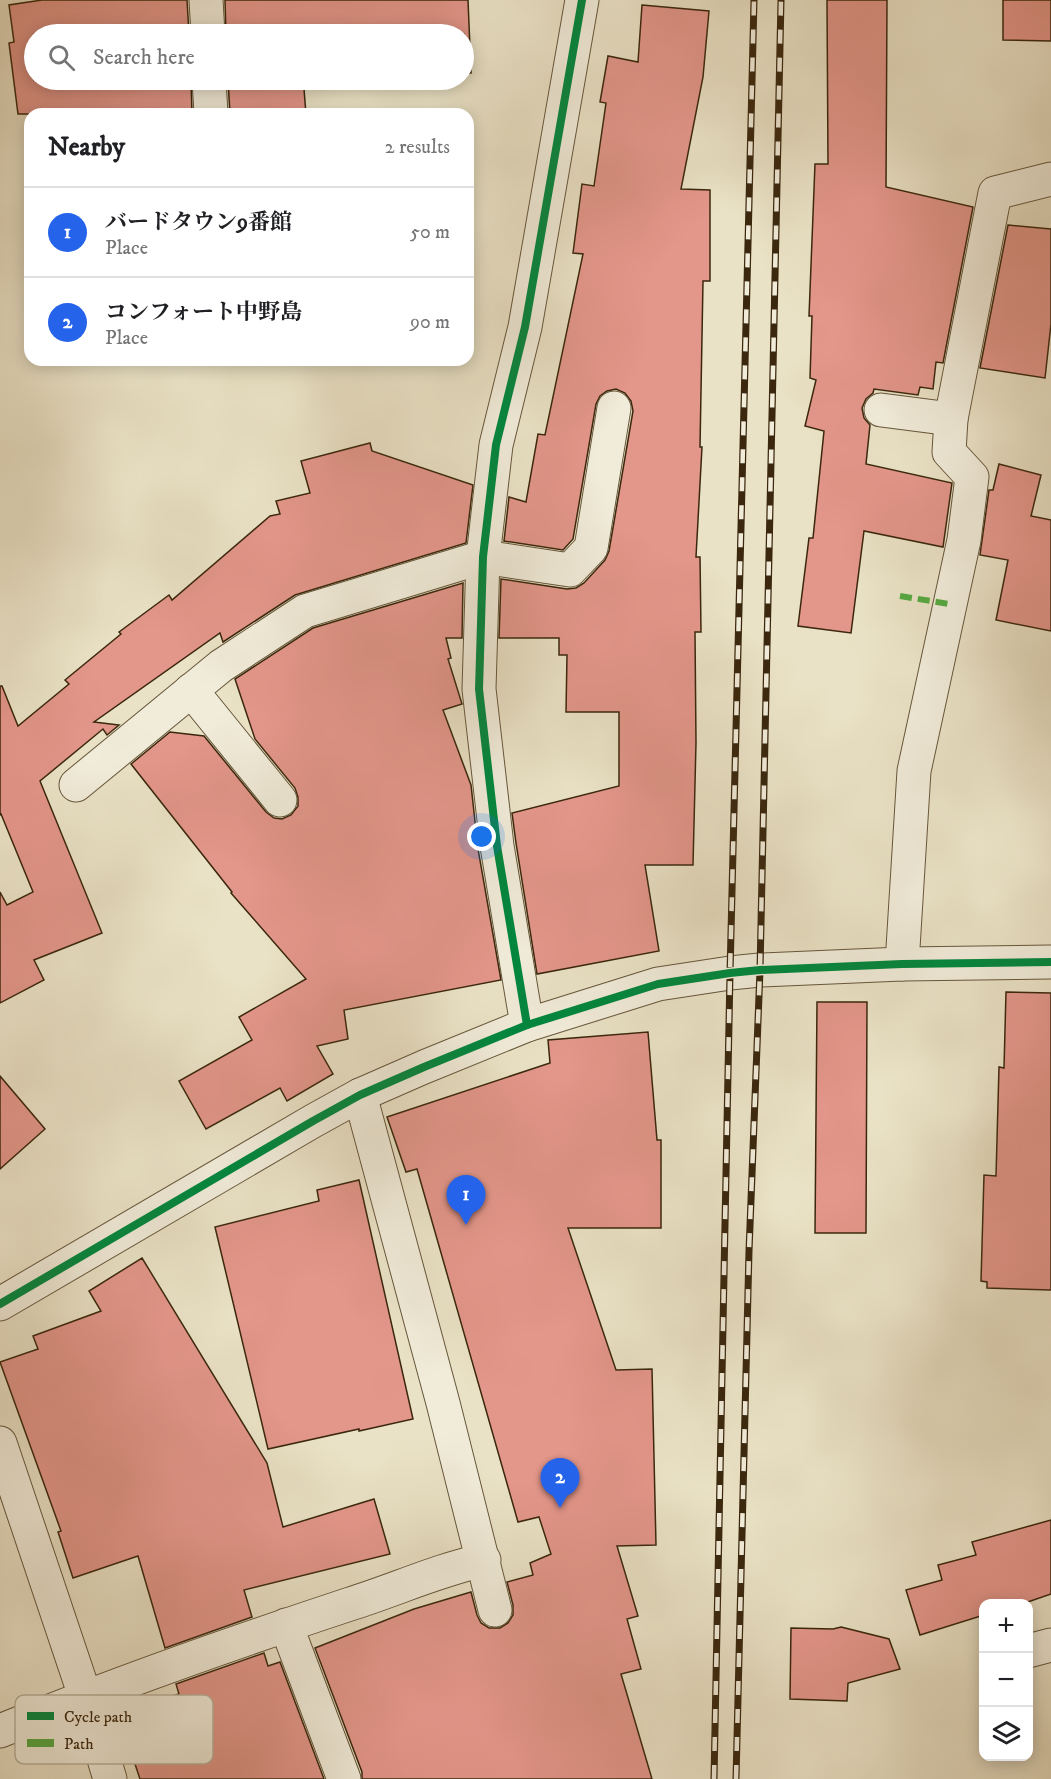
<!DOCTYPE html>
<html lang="en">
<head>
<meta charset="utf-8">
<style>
	body { margin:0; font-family:"IM FELL DW Pica","Noto Serif JP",serif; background:#f2f2f2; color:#202124 }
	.controls { position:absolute; right:18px; bottom:18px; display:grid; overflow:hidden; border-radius:12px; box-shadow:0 3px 15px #0003 }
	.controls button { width:54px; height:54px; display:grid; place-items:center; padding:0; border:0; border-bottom:2px solid #e0e0e0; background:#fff; color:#202124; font:30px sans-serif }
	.you { position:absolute; left:482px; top:837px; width:21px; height:21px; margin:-15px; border:4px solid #fff; border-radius:50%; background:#1a73e8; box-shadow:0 0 0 9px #1a73e833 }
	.badge { display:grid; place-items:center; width:39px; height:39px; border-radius:50%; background:#2563eb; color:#fff; font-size:20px; font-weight:700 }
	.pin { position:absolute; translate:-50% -50px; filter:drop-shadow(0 2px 3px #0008) }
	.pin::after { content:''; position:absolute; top:32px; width:21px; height:18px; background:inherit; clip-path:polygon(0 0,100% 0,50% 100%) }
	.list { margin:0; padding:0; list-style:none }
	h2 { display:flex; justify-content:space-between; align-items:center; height:78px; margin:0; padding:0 24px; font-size:26px }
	h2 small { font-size:20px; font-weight:400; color:#757577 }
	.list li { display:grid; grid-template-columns:39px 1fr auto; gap:18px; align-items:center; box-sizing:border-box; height:90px; padding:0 24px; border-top:2px solid #e0e0e0 }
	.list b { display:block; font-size:22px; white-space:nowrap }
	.list p { margin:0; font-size:20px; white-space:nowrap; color:#757577 }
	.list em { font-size:20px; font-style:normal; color:#757577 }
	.icon { flex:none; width:33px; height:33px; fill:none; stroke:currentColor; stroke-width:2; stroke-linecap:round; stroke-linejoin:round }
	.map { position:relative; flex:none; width:1051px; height:1779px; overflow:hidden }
	.search { position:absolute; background:#fff; box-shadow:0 3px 15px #0003; left:24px; top:24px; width:450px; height:66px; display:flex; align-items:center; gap:15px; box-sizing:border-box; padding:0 21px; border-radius:33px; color:#757577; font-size:22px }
	.panel { position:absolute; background:#fff; box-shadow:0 3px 15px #0003; left:24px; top:108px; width:450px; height:258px; border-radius:18px }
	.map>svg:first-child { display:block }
</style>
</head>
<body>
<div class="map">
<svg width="1051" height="1779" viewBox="0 0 1051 1779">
	<rect width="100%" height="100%" fill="#eae2c6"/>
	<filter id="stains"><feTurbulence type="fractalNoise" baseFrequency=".00333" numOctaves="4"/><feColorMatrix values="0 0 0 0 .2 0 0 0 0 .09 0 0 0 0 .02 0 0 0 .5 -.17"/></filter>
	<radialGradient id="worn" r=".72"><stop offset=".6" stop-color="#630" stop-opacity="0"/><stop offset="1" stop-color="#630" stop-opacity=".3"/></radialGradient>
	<g fill="#e3968a" stroke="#3a270d" stroke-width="1.5">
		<polygon points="42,0 187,0 189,34 34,34 34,80 191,80 192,114 18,114 9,43 14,42 9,5"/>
		<polygon points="225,0 468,0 471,73 464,73 464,34 226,34"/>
		<polygon points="827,0 887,0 886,187 973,207 943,363 936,362 933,389 920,387 918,395 874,389 873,393 866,399 862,408 864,418 870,425 866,464 952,483 943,547 864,531 851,633 798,626 809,538 813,538 824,431 805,426 816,380 810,378 812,316 809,316 815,164 828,164"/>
		<polygon points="1003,0 1051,0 1051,41 1003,40"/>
		<polygon points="642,5 709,11 703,77 681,189 710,190 710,281 703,281 700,447 702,447 696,557 700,557 701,632 695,632 696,743 693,865 645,865 659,951 537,974 516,843 512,813 619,786 619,712 566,712 567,655 559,655 559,638 499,638 501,579 567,589 576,588 584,583 605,560 609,551 633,411 631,401 625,393 616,389 607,391 600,396 596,404 573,539 563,550 504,541 509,497 526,502 538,434 545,435 583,254 573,253 582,184 594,186 606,103 600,102 608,56 638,62"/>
		<polygon points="228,80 395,80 395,86 304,89 306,114 230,114"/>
		<polygon points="1008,225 1051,229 1051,324 1045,378 980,368"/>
		<polygon points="370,443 372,451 473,485 466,543 295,595 223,642 220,633 94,722 119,725 107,735 103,729 40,781 102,933 34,960 44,980 0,1003 0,892 7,905 33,892 1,814 0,815 0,686 2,686 18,726 69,684 65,680 121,634 119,632 169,595 172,600 270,516 280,514 276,501 310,493 301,461"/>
		<polygon points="999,464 1041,475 1031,516 1051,520 1051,631 996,620 1008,560 980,555 989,490 993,490"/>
		<polygon points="463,583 462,638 446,638 451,658 448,659 462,704 443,710 471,785 478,849 501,980 344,1010 348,1039 317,1046 333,1074 287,1101 280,1088 206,1129 179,1081 252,1040 239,1017 306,979 231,893 232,892 131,764 170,732 204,736 266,812 274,818 282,819 291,815 298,806 298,797 295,788 255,739 235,679 313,628"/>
		<polygon points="1006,992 1051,993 1051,1290 987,1288 987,1282 981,1281 984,1175 996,1176 999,1067 1004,1068"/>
		<polygon points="817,1002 867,1002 866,1233 815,1233"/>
		<polygon points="648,1032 657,1140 661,1140 661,1228 568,1228 616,1370 652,1369 656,1545 617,1546 638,1616 627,1619 641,1669 621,1674 652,1779 362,1779 362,1772 315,1648 414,1609 471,1592 477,1615 481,1623 489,1628 500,1628 508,1623 513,1615 513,1605 507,1582 533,1575 530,1563 551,1554 539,1517 518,1522 417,1169 406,1172 387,1117 550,1063 548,1040"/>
		<polygon points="0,1076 45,1129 0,1169"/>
		<polygon points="359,1180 413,1419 359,1431 359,1429 268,1449 215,1227 319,1201 317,1190"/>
		<polygon points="142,1258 267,1463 283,1527 374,1499 390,1554 244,1590 252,1617 165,1648 138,1556 73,1578 58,1532 61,1531 0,1362 38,1349 33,1336 101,1311 89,1291"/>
		<polygon points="1051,1520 1051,1594 1022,1604 984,1604 984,1615 920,1635 906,1590 942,1580 938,1565 976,1555 972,1542"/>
		<polygon points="841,1627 889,1639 900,1669 848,1683 847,1701 790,1699 791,1628 833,1629"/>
		<polygon points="264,1653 268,1666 280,1662 324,1779 140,1779 118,1713 179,1694 176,1684"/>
	</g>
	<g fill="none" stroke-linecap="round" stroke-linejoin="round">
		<g stroke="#66563b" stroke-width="35">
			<g id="minor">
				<polyline points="206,0 208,34"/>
				<polyline points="209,80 211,114"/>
				<polyline points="881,410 951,419"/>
				<polyline points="191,690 280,800"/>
				<polyline points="76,785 221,666 305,611 483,557 570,570 591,548 614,408"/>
				<polyline points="902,964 914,771 964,540 972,477 949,452 951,419 995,193 1051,179"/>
				<polyline points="527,1025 497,846 479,689 483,557 496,445 525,327 582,0"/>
				<polyline points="360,1095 443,1403 495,1610"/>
				<polyline points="0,1304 313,1121 360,1095 424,1067 527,1025 658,984 730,973 760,970 902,964 1051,962"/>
				<polyline points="0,1443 85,1696 110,1779"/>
				<polyline points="286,1625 344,1779"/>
				<polyline points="1028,1651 1051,1645"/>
				<path d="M0,1731C115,1684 232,1643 350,1604C395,1590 438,1570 484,1560"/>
			</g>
		</g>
		<use href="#minor" stroke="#f1ecda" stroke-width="33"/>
		<g stroke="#3a270d" stroke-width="7">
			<g id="rail">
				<polyline points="714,1779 730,973 754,0"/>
				<polyline points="736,1779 749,1251 760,970 781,0"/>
			</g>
		</g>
		<use href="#rail" stroke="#f1ecda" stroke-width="4.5" stroke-dasharray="14" stroke-linecap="butt"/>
		<polyline stroke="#55aa41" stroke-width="6" stroke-dasharray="12 6" stroke-linecap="butt" points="900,596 949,604"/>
		<g stroke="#f1ecda" stroke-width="11">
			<g id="cycleway">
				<polyline points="527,1025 497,846 479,689 483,557 496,445 525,327 582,0"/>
				<polyline points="0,1304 313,1121 360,1095 424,1067 527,1025 658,984 730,973 760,970 902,964 1051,962"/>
			</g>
		</g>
		<use href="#cycleway" stroke="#00873e" stroke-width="8"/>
	</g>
	<rect x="15" y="1695" width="198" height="69" rx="9" fill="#f1ecda" stroke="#bab19c" stroke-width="1.5"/>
	<rect x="27" y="1712" width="27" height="8" fill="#00873e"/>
	<rect x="27" y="1739" width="27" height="8" fill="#55aa41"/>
	<g font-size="16" fill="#3a270d">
		<text x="64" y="1722">Cycle path</text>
		<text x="64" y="1749">Path</text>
	</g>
	<rect width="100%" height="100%" filter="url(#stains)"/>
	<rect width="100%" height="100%" fill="url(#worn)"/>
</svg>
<div class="controls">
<button>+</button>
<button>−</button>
<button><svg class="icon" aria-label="layers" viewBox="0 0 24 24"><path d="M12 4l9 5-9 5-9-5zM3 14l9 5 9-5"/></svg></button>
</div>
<div class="you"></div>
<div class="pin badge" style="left:466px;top:1225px">1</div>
<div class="pin badge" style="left:560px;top:1508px">2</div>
<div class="search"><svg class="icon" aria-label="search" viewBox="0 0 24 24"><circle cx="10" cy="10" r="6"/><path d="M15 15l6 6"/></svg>Search here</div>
<section class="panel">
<h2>Nearby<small>2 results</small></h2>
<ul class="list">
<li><span class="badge">1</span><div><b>バードタウン9番館</b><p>Place</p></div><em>50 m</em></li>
<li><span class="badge">2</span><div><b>コンフォート中野島</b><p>Place</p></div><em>90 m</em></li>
</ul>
</section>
</div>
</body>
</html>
